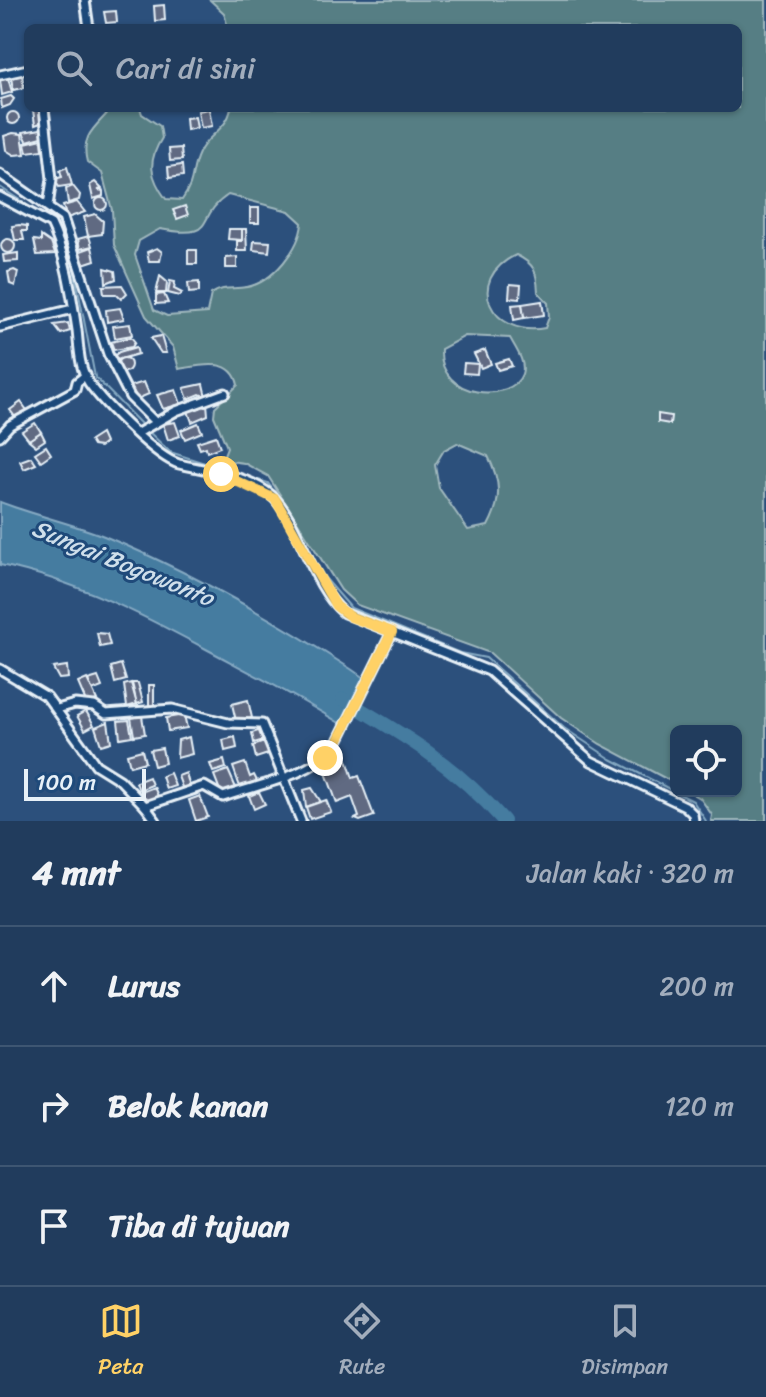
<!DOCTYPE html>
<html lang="id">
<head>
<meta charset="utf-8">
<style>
	body { margin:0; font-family:Sriracha,sans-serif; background:#294363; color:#f1f3f6 }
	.controls { position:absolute; right:24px; bottom:24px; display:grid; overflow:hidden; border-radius:12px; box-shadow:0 2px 6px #0004 }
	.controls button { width:72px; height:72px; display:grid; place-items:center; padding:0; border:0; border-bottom:2px solid #3e5672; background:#213c5d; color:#f1f3f6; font:40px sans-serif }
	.scale { position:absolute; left:24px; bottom:20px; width:122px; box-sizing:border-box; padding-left:8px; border:4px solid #e8f1f8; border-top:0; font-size:22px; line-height:28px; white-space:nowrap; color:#e8f1f8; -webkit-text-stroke:6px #1f4a7a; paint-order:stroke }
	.stop { position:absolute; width:24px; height:24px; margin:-18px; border:6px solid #ffd166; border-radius:50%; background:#fff }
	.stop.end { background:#ffd166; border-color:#fff; box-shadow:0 2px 8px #0008 }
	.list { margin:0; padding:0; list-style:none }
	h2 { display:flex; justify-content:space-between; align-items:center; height:104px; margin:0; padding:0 32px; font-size:34px }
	h2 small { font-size:26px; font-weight:400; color:#a2adbc }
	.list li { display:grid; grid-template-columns:52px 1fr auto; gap:24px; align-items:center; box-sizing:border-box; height:120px; padding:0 32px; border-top:2px solid #3e5672 }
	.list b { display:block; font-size:30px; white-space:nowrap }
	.list em { font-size:26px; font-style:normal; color:#a2adbc }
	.icon { flex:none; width:44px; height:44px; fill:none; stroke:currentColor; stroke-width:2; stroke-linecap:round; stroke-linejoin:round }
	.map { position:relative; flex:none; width:766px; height:821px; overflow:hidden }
	.search { position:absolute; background:#213c5d; box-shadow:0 2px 6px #0004; left:24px; right:24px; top:24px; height:88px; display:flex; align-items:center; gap:20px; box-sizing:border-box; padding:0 28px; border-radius:12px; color:#a2adbc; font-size:30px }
	.sheet { height:464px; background:#213c5d }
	nav { display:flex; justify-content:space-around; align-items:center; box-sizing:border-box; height:112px; border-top:2px solid #3e5672; background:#213c5d; font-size:22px; color:#a2adbc }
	nav a { display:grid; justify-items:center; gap:4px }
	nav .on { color:#ffd166 }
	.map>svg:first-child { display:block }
</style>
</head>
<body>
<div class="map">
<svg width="766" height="821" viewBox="0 0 766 821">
	<rect width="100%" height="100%" fill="#2c507c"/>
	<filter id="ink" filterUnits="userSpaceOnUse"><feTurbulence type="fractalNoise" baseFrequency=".0125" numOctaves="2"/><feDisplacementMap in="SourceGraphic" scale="16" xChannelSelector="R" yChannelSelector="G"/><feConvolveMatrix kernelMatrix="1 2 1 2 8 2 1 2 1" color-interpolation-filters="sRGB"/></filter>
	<g filter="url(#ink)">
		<path fill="#577e84" stroke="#a0b8be" stroke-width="2" fill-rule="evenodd" d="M210,0H766V821H711L712,815L700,798L688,791H736V731H676V784L600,744L561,718L490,653L357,605L341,590L268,476L244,463L222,460L227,447L214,416L215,407L238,385C232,357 202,365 179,369L173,347L146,316L114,245L112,210L102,173L87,162C80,135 96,127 112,108H140L142,114L160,126L162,138C147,162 150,177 166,199L182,200C196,180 190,172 199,153C207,134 227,131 231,108H738V28H228L224,13ZM228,195L289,211L302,223C300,248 273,282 247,287C232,290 225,285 211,294L207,313L167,316L154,310L135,255L139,241L160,229C220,240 193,218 228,195ZM516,255C535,264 537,272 538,292L548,303L549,317L545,328C491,338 463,280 516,255ZM465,336L510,338C516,349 526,362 522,374C512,403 438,400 441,349ZM457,443L488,456C501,482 502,500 488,526L468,530L439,488L435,465L444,450Z"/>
		<path fill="#447ba0" stroke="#86aac3" stroke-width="2" d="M0,502C34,515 70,523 104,536C191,572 272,618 351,669L364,678L341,724C298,697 253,674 208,650C141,614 75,580 0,565Z"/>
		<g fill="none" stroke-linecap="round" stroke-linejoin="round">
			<g stroke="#86aac3" stroke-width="2">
				<polyline points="0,187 59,226 67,240"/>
				<polyline points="72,258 95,377 143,426"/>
				<polyline points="147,430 170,452 268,483 282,502"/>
				<polyline points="308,549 325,578 351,608 460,653 486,658 564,728 611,759 693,801 706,821"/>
			</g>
			<path stroke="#447ba0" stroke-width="14" d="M343,699C406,736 455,765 504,821"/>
		</g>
		<g fill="#606a82" stroke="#e8f1f8" stroke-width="2">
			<polygon points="164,5 165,20 155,21 154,6"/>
			<polygon points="116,11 117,22 106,23 104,12"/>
			<polygon points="22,75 24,88 13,90 11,77"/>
			<polygon points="8,78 12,92 2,95 0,80"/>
			<polygon points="11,96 14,99 10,105 2,108 1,99"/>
			<polygon points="41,108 43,122 35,125 33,110"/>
			<polygon points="209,109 212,126 201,128 198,111"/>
			<circle cx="13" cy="118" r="6"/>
			<polygon points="195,117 197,128 187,130 186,118"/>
			<polygon points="41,129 42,137 27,141 23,132"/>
			<polygon points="13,133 22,134 25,154 14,155 6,150 4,136"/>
			<polygon points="42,139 43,150 27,152 25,143"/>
			<polygon points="181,148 182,160 170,161 169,149"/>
			<polygon points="182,165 183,176 169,178 168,167"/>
			<polygon points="67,167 72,185 59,187 54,179 62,177 60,170"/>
			<polygon points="95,182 102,189 98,190 103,191 103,196 93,199 90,185"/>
			<polygon points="73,186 80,195 79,200 68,203 66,189"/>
			<circle cx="101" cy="204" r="6"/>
			<polygon points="77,202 85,212 67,218 63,206"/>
			<polygon points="185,206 188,215 177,219 173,210"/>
			<rect x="250" y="208" width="9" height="15"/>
			<polygon points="95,214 103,221 102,234 88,236 84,217"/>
			<polygon points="19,225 27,226 27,231 22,231 24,240 15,240 12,226"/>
			<polygon points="229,229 242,229 242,240 228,239"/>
			<polygon points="242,229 246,229 247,251 237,251 237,241 242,241"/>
			<polygon points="41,236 51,243 55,254 37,255 34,240 41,241"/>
			<polygon points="89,236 92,246 80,249 78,239"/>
			<circle cx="8" cy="246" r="7"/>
			<polygon points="254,241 270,242 269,252 253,250"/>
			<polygon points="92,247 95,260 83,264 78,252"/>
			<polygon points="157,248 162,252 160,261 149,261 147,252"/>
			<rect x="188" y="250" width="9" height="14"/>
			<polygon points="18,253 18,261 4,262 3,255"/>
			<polygon points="237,257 237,268 226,268 226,258"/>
			<polygon points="105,268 115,271 116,279 106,283"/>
			<polygon points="14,270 18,272 15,286 10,284 8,272"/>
			<polygon points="160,276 167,282 166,293 156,293"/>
			<polygon points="170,281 175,282 174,289 182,293 180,296 168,293"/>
			<polygon points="199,282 199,292 189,293 188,283"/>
			<polygon points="510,284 521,285 520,299 509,298"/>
			<polygon points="122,285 127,293 121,299 116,294 104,294 103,286"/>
			<polygon points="164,294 168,303 156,304 156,295"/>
			<polygon points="542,301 544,315 524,318 522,304"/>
			<polygon points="522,304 524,318 514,320 512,305"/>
			<polygon points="120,308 124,319 107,322 106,310"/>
			<polygon points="68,323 70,331 61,334 54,325"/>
			<polygon points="130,324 132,335 115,338 113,326"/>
			<polygon points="161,336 166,353 161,353 151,338"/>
			<polygon points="131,337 135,342 132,347 114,350 111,342"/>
			<polygon points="136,347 138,354 117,360 115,355 119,352"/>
			<polygon points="485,350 491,364 481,368 474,354"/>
			<circle cx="124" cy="365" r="7"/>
			<polygon points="509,359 512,366 498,370 495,363"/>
			<polygon points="464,363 478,364 477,374 463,373"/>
			<polygon points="144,382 149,394 137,399 131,386"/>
			<polygon points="203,384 206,397 200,394 188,399 184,388"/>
			<polygon points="176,390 181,404 163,409 157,395"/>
			<polygon points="21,402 29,413 18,421 10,410"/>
			<polygon points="201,403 207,403 208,415 192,422 188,411 200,408"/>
			<polygon points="658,414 671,416 670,424 658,422"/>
			<polygon points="175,422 180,436 168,440 163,424"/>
			<polygon points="35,423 41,432 29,440 22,431"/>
			<polygon points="198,423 202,432 185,439 181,430"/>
			<polygon points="41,432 45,440 36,446 29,440"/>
			<polygon points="101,434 105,443 100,447 93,446 90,441"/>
			<polygon points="216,436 220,447 207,452 206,447 200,449 197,442"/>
			<polygon points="46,446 51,454 41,461 35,453"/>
			<polygon points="31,457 36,464 24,469 20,461"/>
			<polygon points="97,633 107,634 110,645 100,647"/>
			<polygon points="121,664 126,680 115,683 111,667"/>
			<polygon points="67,666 68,678 59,679 53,668"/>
			<polygon points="98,677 102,687 92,691 88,680"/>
			<polygon points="87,679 97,700 87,704 78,683"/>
			<polygon points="131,683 137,704 127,707 124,685"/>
			<polygon points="132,683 138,683 143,702 137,704"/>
			<rect x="149" y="685" width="5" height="22"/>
			<polygon points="248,700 252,718 236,721 232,704"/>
			<polygon points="86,711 94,725 85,730 77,716"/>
			<polygon points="184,715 187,728 168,731 166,718"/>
			<polygon points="142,716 145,734 134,736 131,718"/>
			<polygon points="129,720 132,736 120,738 118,721"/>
			<polygon points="108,722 111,742 101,745 95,727"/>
			<polygon points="261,730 264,740 254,743 252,733"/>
			<polygon points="189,737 192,754 177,758 178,740"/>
			<polygon points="235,737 237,748 225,751 223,740"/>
			<polygon points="267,741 271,753 256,758 253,746"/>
			<polygon points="162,748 165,763 154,766 150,750"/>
			<polygon points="142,750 145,762 130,766 127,754"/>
			<polygon points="224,760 226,768 213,772 210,764"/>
			<polygon points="347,760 353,778 359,776 374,816 360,821 355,819 359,817 352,797 337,803 325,770"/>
			<polygon points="245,763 250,777 254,775 257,781 240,787 233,767"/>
			<polygon points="228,770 236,788 221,793 214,775"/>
			<polygon points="170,773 175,786 166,789 162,776"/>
			<polygon points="186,773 190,788 183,790 178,776"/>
			<polygon points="149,777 152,785 139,790 136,782"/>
			<polygon points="154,787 158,796 145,802 141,792"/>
			<polygon points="312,788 321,802 306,807 304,790"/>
			<polygon points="259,792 265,804 254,809 249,796"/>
			<polygon points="200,796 208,817 196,821 189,800"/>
			<polygon points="326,800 331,812 310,819 306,807"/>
		</g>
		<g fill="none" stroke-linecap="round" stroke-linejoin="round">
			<g stroke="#e8f1f8" stroke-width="13">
				<g id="street">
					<polyline points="85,0 89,28"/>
					<polyline points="0,75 28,69"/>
					<polyline points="44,108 52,179 48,206"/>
					<polyline points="0,174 63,218 108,354 130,397 154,421"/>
					<path d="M0,197L51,224C66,255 72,297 77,330C79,348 79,368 89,383C103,403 157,458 179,464C209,471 247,475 271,495C300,520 310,585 344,613L489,671L591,761L685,806L693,814L694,821"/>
					<polyline points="0,327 73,309"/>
					<polyline points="138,433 176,411 225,393"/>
					<polyline points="0,436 10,425 75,390 77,382 86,375"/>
					<polyline points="0,669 47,697 96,765 120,780 145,806"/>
					<polyline points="57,709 75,704 94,706 106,714 172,709 228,723 262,724 301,821"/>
					<path d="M156,821L145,806L204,786L223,797C260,784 306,777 334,749L392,632"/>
				</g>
			</g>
			<use href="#street" stroke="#1f4a7a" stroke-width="7"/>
		</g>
	</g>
	<g fill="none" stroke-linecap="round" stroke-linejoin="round" filter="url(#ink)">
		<polyline stroke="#ffd166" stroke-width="10" points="221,474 275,499 336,606 351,617 392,632 334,749 325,758"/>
	</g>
	<g text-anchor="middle" stroke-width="6" stroke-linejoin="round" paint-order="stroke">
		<g font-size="24" font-style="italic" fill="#cfdfeb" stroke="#1f4a7a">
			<text transform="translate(123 563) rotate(22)" y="8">Sungai Bogowonto</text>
		</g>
	</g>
</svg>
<div class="controls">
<button><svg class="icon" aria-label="locate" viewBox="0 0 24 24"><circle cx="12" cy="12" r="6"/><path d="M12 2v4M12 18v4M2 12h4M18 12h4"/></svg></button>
</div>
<div class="scale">100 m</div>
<div class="stop" style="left:221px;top:474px"></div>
<div class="stop end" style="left:325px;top:758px"></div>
<div class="search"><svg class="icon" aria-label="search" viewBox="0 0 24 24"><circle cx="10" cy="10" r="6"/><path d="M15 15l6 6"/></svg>Cari di sini</div>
</div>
<section class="sheet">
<h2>4 mnt<small>Jalan kaki · 320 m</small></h2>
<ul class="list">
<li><svg class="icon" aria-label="ahead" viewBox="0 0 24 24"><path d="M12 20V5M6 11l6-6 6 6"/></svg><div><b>Lurus</b></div><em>200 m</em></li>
<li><svg class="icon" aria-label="right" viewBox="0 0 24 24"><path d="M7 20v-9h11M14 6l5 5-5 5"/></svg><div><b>Belok kanan</b></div><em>120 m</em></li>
<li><svg class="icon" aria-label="arrive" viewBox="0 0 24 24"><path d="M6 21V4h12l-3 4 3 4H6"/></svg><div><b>Tiba di tujuan</b></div></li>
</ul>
</section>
<nav>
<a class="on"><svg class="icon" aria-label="map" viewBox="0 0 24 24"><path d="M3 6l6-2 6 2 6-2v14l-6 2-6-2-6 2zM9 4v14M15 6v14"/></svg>Peta</a>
<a><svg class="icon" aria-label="directions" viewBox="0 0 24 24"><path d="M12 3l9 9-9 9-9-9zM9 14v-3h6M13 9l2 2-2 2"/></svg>Rute</a>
<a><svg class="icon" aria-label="saved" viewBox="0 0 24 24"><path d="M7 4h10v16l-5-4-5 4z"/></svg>Disimpan</a>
</nav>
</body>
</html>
